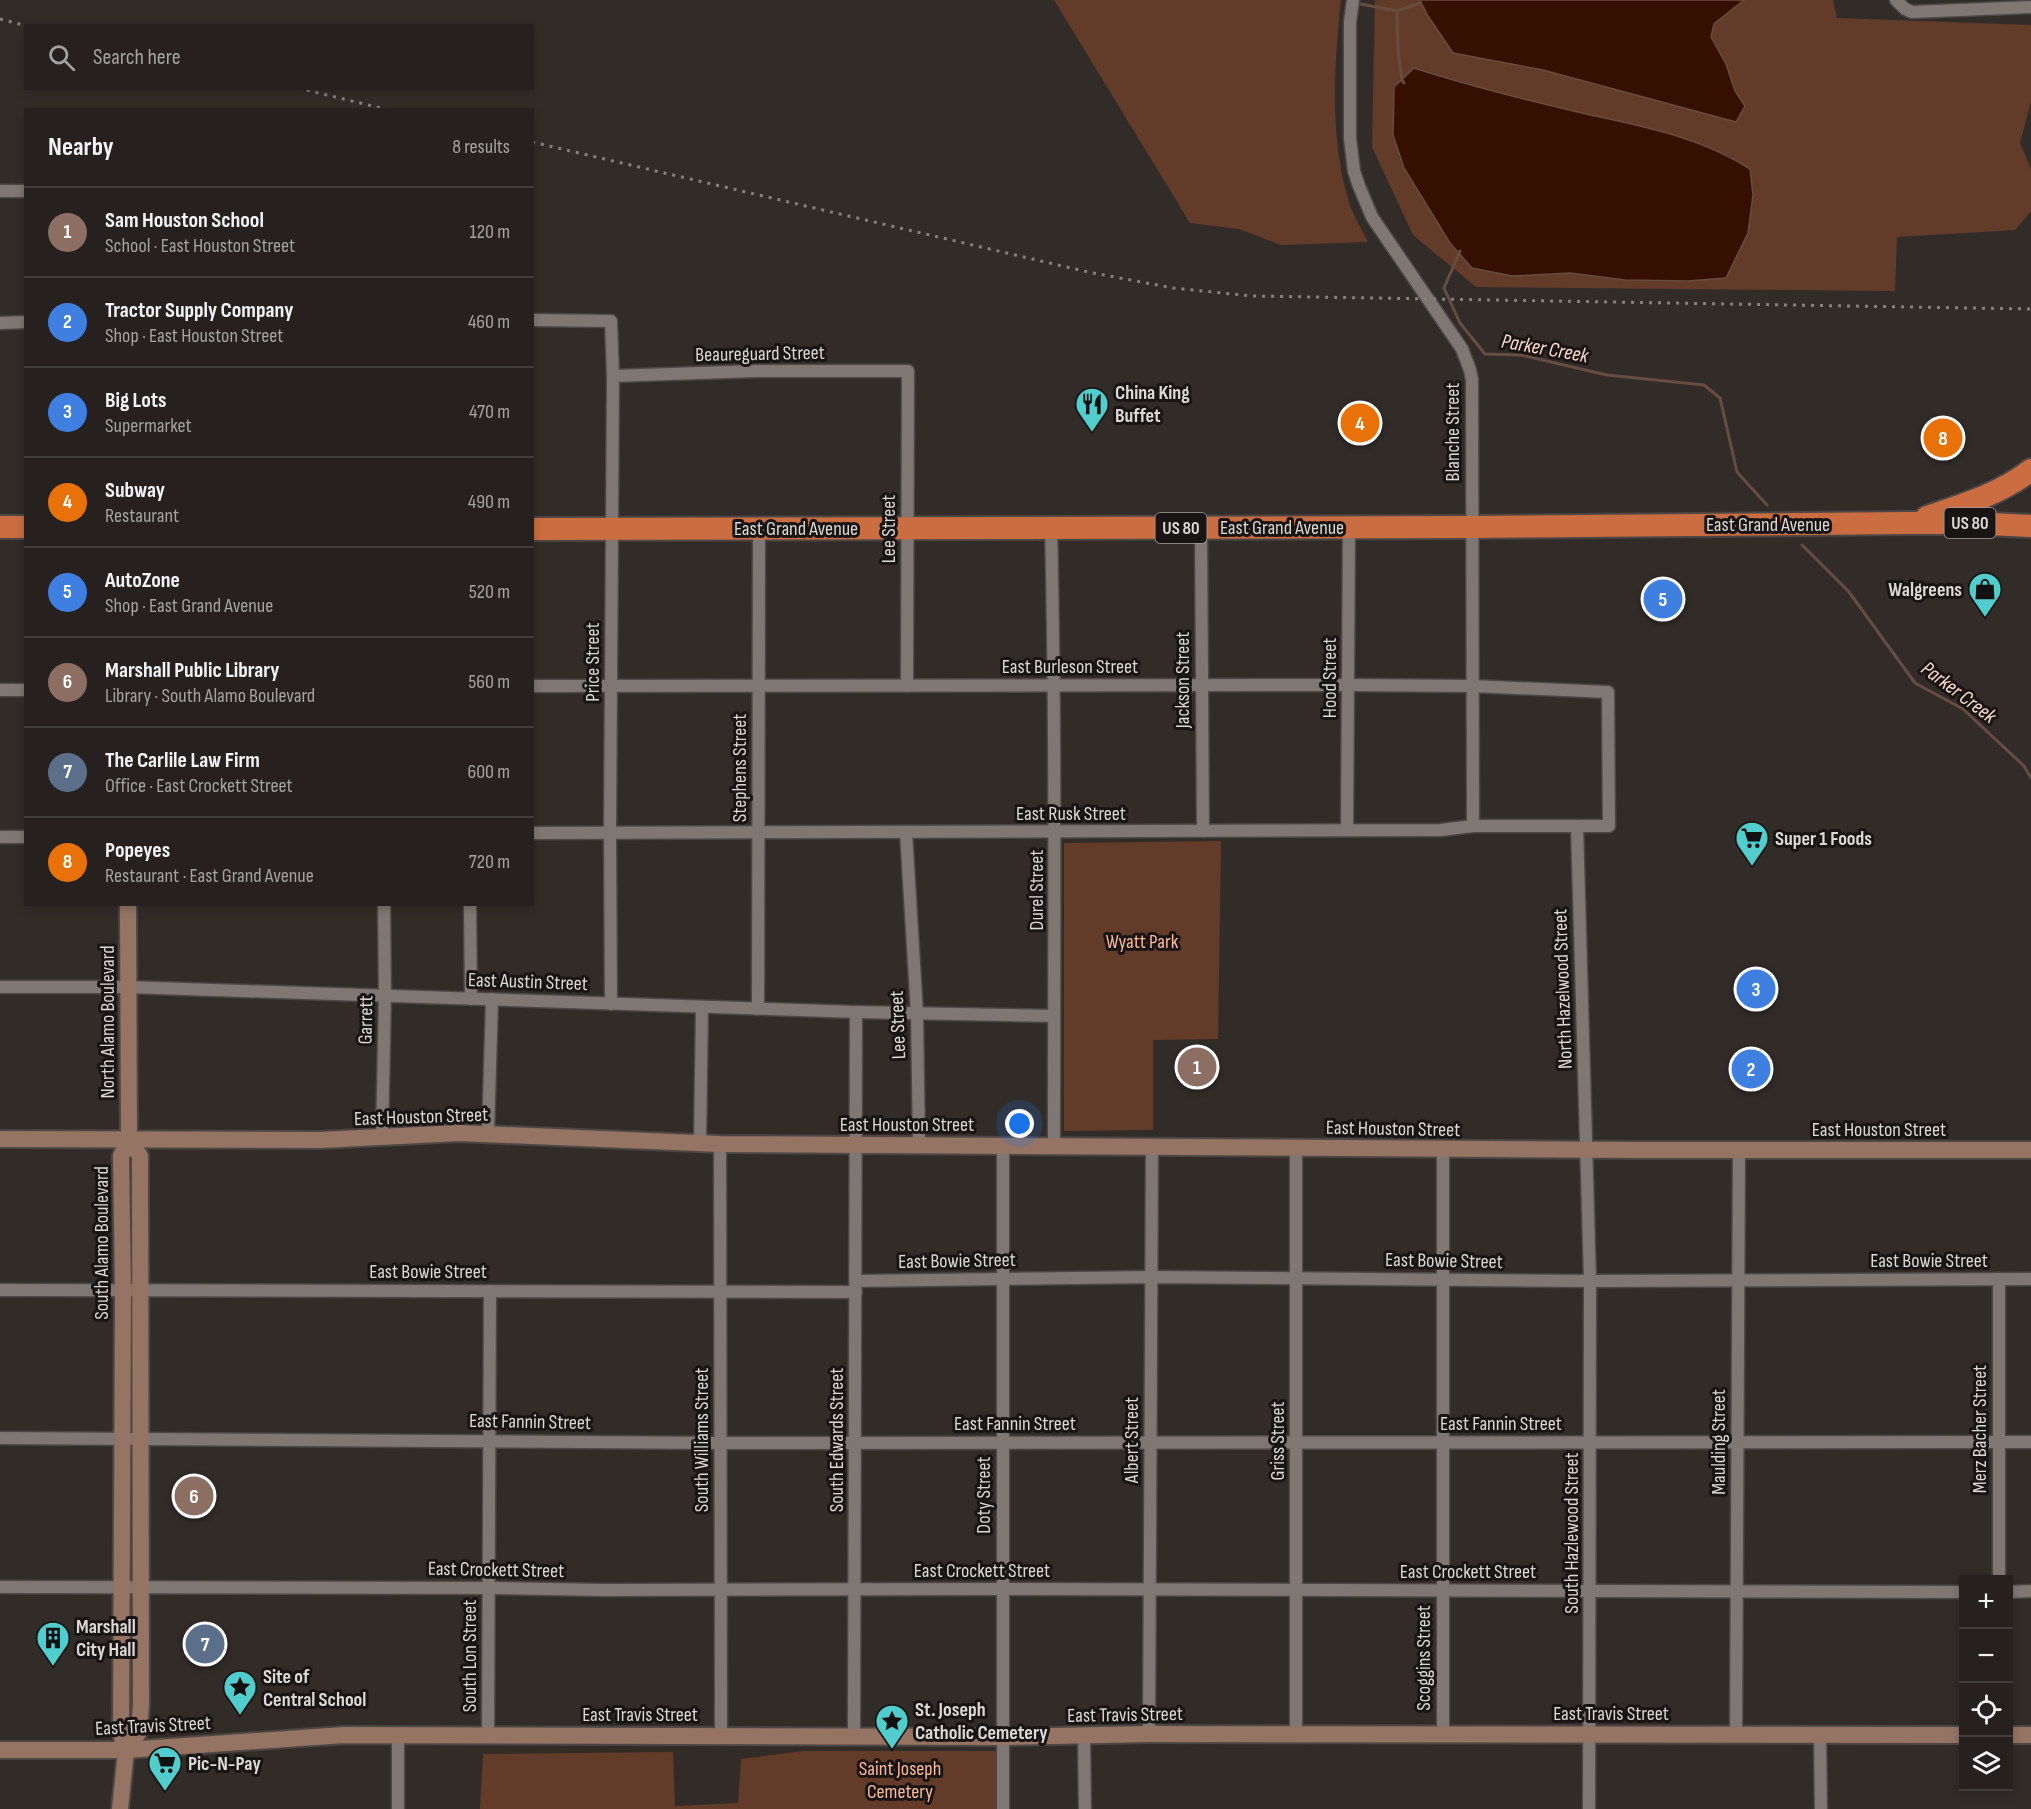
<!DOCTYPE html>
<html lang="en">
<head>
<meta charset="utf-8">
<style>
	body { margin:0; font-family:"Sofia Sans Condensed",sans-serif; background:#2e2928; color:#f1f3f6 }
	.controls { position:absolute; right:18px; bottom:18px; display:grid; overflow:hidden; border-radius:0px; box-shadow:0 3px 9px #0003 }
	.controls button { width:54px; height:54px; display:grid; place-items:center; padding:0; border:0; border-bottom:2px solid #423e3d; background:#26211f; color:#f1f3f6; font:30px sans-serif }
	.you { position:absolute; left:1020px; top:1124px; width:21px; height:21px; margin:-15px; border:4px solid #fff; border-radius:50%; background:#1a73e8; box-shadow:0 0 0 9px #1a73e833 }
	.badge { display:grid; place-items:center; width:39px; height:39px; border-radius:50%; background:#52cdcd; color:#fff; font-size:20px; font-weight:700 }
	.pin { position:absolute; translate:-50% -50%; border:3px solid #fff; box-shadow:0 2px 6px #0006 }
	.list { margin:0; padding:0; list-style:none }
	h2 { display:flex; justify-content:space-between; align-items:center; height:78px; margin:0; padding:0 24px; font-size:26px }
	h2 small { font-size:20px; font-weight:400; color:#a4a3a4 }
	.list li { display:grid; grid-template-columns:39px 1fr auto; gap:18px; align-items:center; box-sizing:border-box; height:90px; padding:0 24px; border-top:2px solid #423e3d }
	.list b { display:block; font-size:22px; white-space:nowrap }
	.list p { margin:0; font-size:20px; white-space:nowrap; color:#a4a3a4 }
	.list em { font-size:20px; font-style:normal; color:#a4a3a4 }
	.icon { flex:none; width:33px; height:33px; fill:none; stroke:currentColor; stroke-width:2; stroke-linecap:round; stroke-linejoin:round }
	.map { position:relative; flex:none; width:2031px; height:1809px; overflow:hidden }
	.search { position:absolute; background:#26211f; box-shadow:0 3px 9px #0003; left:24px; top:24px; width:510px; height:66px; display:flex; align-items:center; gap:15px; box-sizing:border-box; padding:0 21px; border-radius:0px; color:#a4a3a4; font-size:22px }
	.panel { position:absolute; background:#26211f; box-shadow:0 3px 9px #0003; left:24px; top:108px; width:510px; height:798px; border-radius:0px }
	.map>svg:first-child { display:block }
</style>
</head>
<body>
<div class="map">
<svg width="2031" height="1809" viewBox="0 0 2031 1809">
	<rect width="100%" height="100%" fill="#322c29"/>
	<g fill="#633b29" fill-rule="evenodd">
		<path d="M1054,0H1341C1334,67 1329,139 1350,205C1354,217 1362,230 1368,242L1281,245L1239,229L1190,223Z"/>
		<path d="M1375,0H1420L1428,16L1453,53L1745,106L1735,91L1726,64L1711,37L1714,24L1744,0H1833L1837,18L2031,25V101L2020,143L2031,169V211L2015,230L1897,237L1895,291L1476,287L1413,235L1372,147ZM1415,68C1469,86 1523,99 1579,112C1631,124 1683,135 1732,157L1726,278L1688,281L1625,280L1570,273L1512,276L1393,135L1394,87Z"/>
		<polygon points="1221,841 1218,1039 1153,1040 1153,1130 1064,1131 1064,843"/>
		<polygon points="803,1751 996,1751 996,1809 480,1809 483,1754 673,1752 675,1806 738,1803 741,1759"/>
	</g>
	<g fill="#351000" stroke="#674c40" stroke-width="1.5">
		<polygon points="1420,0 1744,0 1714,24 1711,37 1726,64 1735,91 1745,106 1736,122 1543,70 1453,53 1428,16"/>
		<path d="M1414,68C1470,86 1526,100 1582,113C1639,126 1700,136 1750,169L1753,195L1748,233L1726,278L1688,281L1625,280L1570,273L1512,276L1472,268L1450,243L1404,168L1393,135L1394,87Z"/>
	</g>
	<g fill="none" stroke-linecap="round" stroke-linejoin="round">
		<g stroke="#674c40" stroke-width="3">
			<polyline points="1361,4 1397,11 1398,50 1402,80 1404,83"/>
			<polyline points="1397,11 1420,3"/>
			<polyline points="1460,251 1444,288 1460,323 1485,354 1521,355 1607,375 1704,385 1720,398 1737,472 1767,505"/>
			<polyline points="1802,545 1849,592 1915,683 1963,709 2024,766 2031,778"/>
		</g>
		<g stroke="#4c4745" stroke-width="15">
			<g id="street">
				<polyline points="1353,0 1350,22 1350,138 1354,171 1359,186 1372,217 1462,349 1470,370 1472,380 1473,826"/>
				<polyline points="1896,0 1905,9 1912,12 2031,7"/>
				<polyline points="0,191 26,191"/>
				<polyline points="532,320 611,321 613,376 610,832 611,1004"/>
				<polyline points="0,323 26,322"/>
				<polyline points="613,376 755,371 908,371 907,686"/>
				<path d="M1051,527C1056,733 1054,939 1054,1145"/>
				<polyline points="1201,528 1203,831"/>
				<polyline points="532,686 1348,685 1472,686 1608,692 1609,826 1473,826 1441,830 532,833"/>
				<polyline points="0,690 26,690"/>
				<polyline points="1577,826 1590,1281 1589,1809"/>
				<polyline points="1347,830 1349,527"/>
				<polyline points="906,832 917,1013 919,1146"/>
				<polyline points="0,837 26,837"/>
				<polyline points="470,904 471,999"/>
				<polyline points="0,987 128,987 856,1012 1054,1016"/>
				<polyline points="758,1009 759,528"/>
				<polyline points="488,1134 492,999"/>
				<polyline points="382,1136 385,995 384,904"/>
				<polyline points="700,1143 702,1007"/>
				<polyline points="720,1144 721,1736"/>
				<polyline points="1443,1149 1443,1734"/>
				<polyline points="1999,1279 1999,1580"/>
				<polyline points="856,1281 1151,1277 1590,1281 2031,1279"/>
				<polyline points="0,1290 856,1292"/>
				<polyline points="0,1438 721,1443 2031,1442"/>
				<polyline points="0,1587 489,1588 603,1590 1002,1589 1964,1592"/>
				<polyline points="2008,1592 2031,1591"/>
				<polyline points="398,1734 398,1809"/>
				<polyline points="488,1734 490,1291"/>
				<polyline points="1149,1734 1152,1146"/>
				<polyline points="1296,1734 1296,1148"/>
				<polyline points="1736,1734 1739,1151"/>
				<polyline points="854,1735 856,1012"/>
				<polyline points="1084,1735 1085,1809"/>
				<polyline points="1820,1735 1821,1809"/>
				<polyline points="1003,1809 1003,1145"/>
			</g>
		</g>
		<g stroke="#4c4745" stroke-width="20">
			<g id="secondary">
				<polyline points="0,1139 321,1140 459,1133 720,1144 1638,1150 2031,1150"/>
				<polyline points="2008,1735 2031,1735"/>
				<polyline points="0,1750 126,1750 344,1735 1002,1737 1149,1734 1964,1735"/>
				<polyline points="126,1750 139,1732 141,1704 140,1156 129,1139"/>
				<polyline points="120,1809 126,1750 121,1734 123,1290 121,1156 129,1139 128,904"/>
			</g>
		</g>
		<g stroke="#4c4745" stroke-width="26">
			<g id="highway">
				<path d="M1927,517C1963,505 2000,494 2031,470"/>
				<polyline points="0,527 26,527"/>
				<polyline points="532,529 1471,527 1908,523 1969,523 2031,526"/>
			</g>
		</g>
		<use href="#street" stroke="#7e7774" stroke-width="12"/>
		<use href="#secondary" stroke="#957464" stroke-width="16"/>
		<use href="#highway" stroke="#ca6d40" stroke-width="22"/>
		<g stroke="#86817f" stroke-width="3" stroke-dasharray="3 6" stroke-linecap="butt">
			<polyline points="0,19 27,26"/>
			<polyline points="298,88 389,110"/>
			<polyline points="532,142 1088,272 1173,288 1252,296 2031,309"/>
		</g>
	</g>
	<defs>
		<g id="restaurant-pin" transform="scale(1.725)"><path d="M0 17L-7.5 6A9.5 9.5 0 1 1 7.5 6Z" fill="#52cdcd" stroke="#181514"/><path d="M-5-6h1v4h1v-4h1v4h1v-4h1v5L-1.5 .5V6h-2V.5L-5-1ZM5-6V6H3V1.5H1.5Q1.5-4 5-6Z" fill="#111"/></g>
		<g id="shop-pin" transform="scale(1.725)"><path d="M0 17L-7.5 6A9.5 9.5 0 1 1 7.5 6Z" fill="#52cdcd" stroke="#181514"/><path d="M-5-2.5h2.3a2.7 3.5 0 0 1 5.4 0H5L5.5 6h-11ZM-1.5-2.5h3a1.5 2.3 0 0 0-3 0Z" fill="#111"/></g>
		<g id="supermarket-pin" transform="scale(1.725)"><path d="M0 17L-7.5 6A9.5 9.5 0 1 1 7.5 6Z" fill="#52cdcd" stroke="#181514"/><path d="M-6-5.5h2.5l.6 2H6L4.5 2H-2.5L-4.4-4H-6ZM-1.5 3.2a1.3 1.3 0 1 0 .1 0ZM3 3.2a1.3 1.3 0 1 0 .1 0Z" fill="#111"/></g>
		<g id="building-pin" transform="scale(1.725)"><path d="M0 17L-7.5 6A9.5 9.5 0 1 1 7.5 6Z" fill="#52cdcd" stroke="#181514"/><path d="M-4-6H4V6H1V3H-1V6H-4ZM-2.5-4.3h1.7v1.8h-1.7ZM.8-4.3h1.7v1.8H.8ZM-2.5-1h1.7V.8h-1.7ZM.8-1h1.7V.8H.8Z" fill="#111"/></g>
		<g id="sight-pin" transform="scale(1.725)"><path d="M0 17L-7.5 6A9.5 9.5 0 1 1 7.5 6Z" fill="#52cdcd" stroke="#181514"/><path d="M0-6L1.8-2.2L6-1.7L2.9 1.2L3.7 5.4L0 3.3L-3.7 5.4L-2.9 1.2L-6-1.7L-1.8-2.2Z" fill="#111"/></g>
	</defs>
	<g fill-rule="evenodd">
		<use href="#restaurant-pin" x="1092" y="404"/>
		<use href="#shop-pin" x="1985" y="589"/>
		<use href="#supermarket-pin" x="1752" y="838"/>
		<use href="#building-pin" x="53" y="1638"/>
		<use href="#sight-pin" x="240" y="1687"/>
		<use href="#sight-pin" x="892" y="1721"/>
		<use href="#supermarket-pin" x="165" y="1763"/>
	</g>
	<g text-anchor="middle" stroke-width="6" stroke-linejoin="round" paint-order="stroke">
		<g fill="#181514" stroke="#a19e9c" stroke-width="1.5">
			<rect x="1944.5" y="508" width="51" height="30" rx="4.5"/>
			<rect x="1155.5" y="513" width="51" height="30" rx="4.5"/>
		</g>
		<g font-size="18" font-weight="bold" fill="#dcd8d6">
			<text x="1970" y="529">US 80</text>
			<text x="1181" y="534">US 80</text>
		</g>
		<g font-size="20" fill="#dcd8d6" stroke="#181514">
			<text transform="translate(760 353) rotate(-1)" y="7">Beaureguard Street</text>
			<text transform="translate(1452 432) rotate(-90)" y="7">Blanche Street</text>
			<text x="1768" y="531">East Grand Avenue</text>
			<text x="1282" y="534">East Grand Avenue</text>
			<text x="796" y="535">East Grand Avenue</text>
			<text transform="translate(888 529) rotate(-90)" y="7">Lee Street</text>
			<text transform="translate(592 662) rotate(-90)" y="7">Price Street</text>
			<text x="1070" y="673">East Burleson Street</text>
			<text transform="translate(1329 678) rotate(-90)" y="7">Hood Street</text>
			<text transform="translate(1182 680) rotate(-90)" y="7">Jackson Street</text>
			<text transform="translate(739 768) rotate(-90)" y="7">Stephens Street</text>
			<text x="1071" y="820">East Rusk Street</text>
			<text transform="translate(1036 890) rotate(-90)" y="7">Durel Street</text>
			<text transform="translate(528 981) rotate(2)" y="7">East Austin Street</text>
			<text transform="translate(1562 989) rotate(-92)" y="7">North Hazelwood Street</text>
			<text transform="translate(365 1020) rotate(-89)" y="7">Garrett</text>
			<text transform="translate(107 1022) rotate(-90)" y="7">North Alamo Boulevard</text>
			<text transform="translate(897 1025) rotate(-92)" y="7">Lee Street</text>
			<text transform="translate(421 1116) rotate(-2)" y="7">East Houston Street</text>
			<text x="907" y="1131">East Houston Street</text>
			<text transform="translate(1393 1128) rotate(1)" y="7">East Houston Street</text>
			<text x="1879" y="1136">East Houston Street</text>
			<text transform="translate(101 1243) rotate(-90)" y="7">South Alamo Boulevard</text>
			<text transform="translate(957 1260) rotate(-1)" y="7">East Bowie Street</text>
			<text transform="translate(1444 1260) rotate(1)" y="7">East Bowie Street</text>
			<text x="1929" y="1267">East Bowie Street</text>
			<text x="428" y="1278">East Bowie Street</text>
			<text transform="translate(530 1421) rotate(1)" y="7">East Fannin Street</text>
			<text x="1015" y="1430">East Fannin Street</text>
			<text x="1501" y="1430">East Fannin Street</text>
			<text transform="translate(1979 1429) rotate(-90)" y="7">Merz Bacher Street</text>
			<text transform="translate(701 1440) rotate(-90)" y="7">South Williams Street</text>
			<text transform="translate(836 1440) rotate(-90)" y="7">South Edwards Street</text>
			<text transform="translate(1131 1440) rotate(-90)" y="7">Albert Street</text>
			<text transform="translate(1277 1441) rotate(-90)" y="7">Griss Street</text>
			<text transform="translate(1718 1442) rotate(-90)" y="7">Maulding Street</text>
			<text transform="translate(983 1495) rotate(-90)" y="7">Doty Street</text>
			<text transform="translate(1571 1533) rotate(-90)" y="7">South Hazlewood Street</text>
			<text transform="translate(496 1569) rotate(1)" y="7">East Crockett Street</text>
			<text x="982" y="1577">East Crockett Street</text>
			<text x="1468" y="1578">East Crockett Street</text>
			<text transform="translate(469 1656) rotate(-90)" y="7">South Lon Street</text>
			<text transform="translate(1423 1658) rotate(-90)" y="7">Scoggins Street</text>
			<text x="1611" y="1720">East Travis Street</text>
			<text x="640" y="1721">East Travis Street</text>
			<text transform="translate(1125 1714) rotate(-1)" y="7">East Travis Street</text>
			<text transform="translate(153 1725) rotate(-3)" y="7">East Travis Street</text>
		</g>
		<g font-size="20" font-weight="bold" fill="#dcd8d6" stroke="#181514" text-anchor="start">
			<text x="1115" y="399">China King<tspan x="1115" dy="23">Buffet</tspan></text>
			<text x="1962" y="596" text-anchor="end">Walgreens</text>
			<text x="1775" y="845">Super 1 Foods</text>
			<text x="76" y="1633">Marshall<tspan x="76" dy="23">City Hall</tspan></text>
			<text x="263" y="1683">Site of<tspan x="263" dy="23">Central School</tspan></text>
			<text x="915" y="1716">St. Joseph<tspan x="915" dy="23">Catholic Cemetery</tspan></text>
			<text x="188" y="1770">Pic-N-Pay</text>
		</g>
		<g font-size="20" fill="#feb99b" stroke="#181514">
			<text x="1142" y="948">Wyatt Park</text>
			<text x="900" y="1775">Saint Joseph<tspan x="900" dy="23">Cemetery</tspan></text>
		</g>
		<g font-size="21" font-style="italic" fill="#fddaca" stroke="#181514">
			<text transform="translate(1545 348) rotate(10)" y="7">Parker Creek</text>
			<text transform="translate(1959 692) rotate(37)" y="7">Parker Creek</text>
		</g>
	</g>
</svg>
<div class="controls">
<button>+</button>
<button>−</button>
<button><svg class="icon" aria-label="locate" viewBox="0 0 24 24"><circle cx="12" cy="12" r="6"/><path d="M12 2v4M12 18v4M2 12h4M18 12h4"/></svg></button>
<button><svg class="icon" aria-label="layers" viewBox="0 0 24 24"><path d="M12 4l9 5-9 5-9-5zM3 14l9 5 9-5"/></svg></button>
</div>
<div class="you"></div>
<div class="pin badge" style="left:1197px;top:1067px;background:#8d6e63">1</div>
<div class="pin badge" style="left:1751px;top:1069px;background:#3f7fe0">2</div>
<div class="pin badge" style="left:1756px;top:989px;background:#3f7fe0">3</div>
<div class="pin badge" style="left:1360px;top:423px;background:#e8710a">4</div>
<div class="pin badge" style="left:1663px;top:599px;background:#3f7fe0">5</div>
<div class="pin badge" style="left:194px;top:1496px;background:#8d6e63">6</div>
<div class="pin badge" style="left:205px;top:1644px;background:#5c6f8a">7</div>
<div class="pin badge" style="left:1943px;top:438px;background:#e8710a">8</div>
<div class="search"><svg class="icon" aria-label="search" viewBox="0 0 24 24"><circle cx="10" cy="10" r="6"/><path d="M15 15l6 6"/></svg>Search here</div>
<section class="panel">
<h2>Nearby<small>8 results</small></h2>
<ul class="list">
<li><span class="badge" style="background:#8d6e63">1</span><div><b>Sam Houston School</b><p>School · East Houston Street</p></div><em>120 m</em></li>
<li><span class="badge" style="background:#3f7fe0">2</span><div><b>Tractor Supply Company</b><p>Shop · East Houston Street</p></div><em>460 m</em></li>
<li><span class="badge" style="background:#3f7fe0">3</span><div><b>Big Lots</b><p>Supermarket</p></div><em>470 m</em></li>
<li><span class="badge" style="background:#e8710a">4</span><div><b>Subway</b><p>Restaurant</p></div><em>490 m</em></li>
<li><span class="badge" style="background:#3f7fe0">5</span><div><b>AutoZone</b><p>Shop · East Grand Avenue</p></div><em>520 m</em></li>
<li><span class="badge" style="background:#8d6e63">6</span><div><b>Marshall Public Library</b><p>Library · South Alamo Boulevard</p></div><em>560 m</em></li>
<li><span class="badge" style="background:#5c6f8a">7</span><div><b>The Carlile Law Firm</b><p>Office · East Crockett Street</p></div><em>600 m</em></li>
<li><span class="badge" style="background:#e8710a">8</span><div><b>Popeyes</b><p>Restaurant · East Grand Avenue</p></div><em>720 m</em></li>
</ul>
</section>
</div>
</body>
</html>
